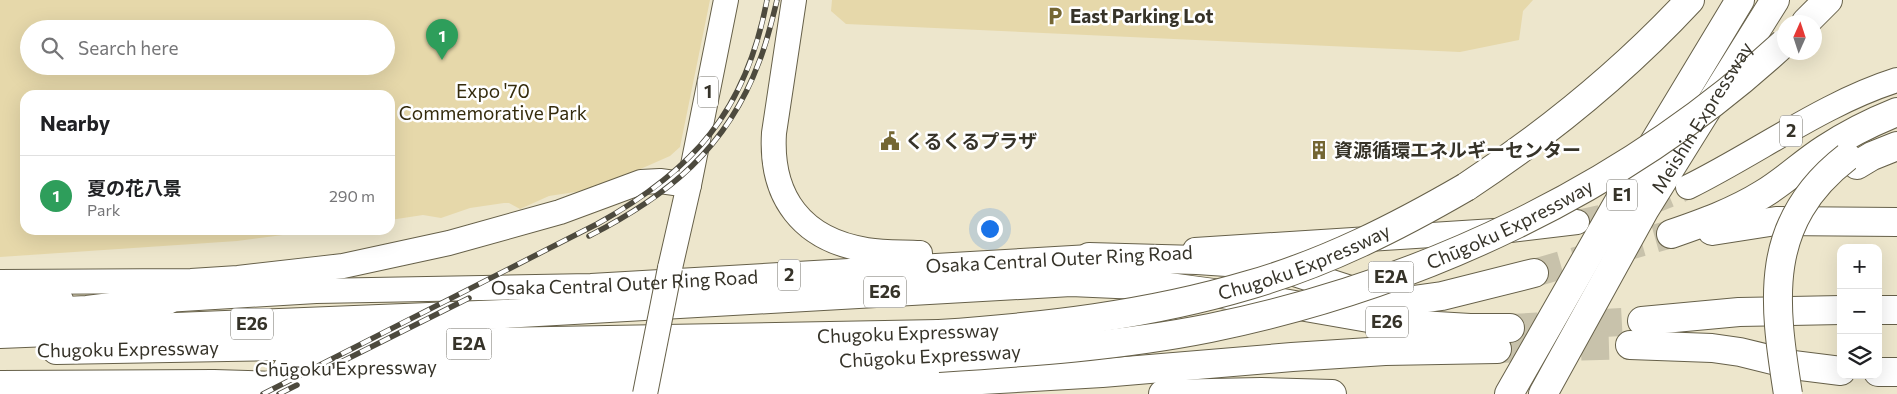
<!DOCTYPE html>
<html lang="en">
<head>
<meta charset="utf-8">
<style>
	body { margin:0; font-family:Commissioner,"Noto Sans JP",sans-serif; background:#f6f6f6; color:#202124 }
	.controls { position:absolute; right:15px; bottom:15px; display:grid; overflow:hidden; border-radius:10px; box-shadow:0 5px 20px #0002 }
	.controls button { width:45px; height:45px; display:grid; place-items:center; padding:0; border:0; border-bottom:1px solid #e0e0e0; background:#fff; color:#202124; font:25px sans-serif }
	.compass { position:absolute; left:1777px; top:15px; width:45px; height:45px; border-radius:50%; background:#fff; box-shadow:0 5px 20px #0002; rotate:3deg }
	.you { position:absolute; left:989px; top:228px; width:18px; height:18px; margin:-12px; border:4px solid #fff; border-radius:50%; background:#1a73e8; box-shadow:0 0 0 8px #1a73e833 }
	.badge { display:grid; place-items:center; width:32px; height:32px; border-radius:50%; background:#ea580c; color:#fff; font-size:16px; font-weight:700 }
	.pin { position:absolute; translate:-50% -41px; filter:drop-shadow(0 1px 2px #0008) }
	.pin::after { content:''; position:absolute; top:26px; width:18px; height:15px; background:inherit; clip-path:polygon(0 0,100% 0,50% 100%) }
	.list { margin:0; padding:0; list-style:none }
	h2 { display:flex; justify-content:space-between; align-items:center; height:65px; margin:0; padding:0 20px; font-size:21px }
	h2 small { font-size:16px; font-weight:400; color:#757577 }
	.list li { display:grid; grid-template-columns:32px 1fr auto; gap:15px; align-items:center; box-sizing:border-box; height:80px; padding:0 20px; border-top:1px solid #e0e0e0 }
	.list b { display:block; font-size:19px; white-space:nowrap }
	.list p { margin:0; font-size:16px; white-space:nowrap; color:#757577 }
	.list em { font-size:16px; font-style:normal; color:#757577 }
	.icon { flex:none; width:28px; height:28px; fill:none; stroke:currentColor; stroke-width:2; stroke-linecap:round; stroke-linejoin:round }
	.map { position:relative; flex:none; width:1897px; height:394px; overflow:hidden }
	.search { position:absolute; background:#fff; box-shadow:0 5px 20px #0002; left:20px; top:20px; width:375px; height:55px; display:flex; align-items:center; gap:12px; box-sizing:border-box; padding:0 18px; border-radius:28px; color:#757577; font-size:19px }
	.panel { position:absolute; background:#fff; box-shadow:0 5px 20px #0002; left:20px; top:90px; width:375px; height:145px; border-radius:15px }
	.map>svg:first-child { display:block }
</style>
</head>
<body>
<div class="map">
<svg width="1897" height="394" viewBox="0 0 1897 394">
	<rect width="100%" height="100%" fill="#ede6cc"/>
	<g fill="#e6d8aa" fill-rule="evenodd">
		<path d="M0,0H710L680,147L670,156L595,189L549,196L520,209L509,203H504L470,208L441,218L423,215L390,220V95H25V230H321L237,241L0,257ZM29,29H386V66H29Z"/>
		<polygon points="832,0 1533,0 1523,11 1519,40 1460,52 846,24 831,11"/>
	</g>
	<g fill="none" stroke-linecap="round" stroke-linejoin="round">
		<path stroke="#c8c2ab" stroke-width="24" stroke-dasharray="24 12" stroke-linecap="butt" d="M1577,222C1617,214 1651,205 1688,187"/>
		<g stroke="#c8c2ab" stroke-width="28" stroke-dasharray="28 14" stroke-linecap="butt">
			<polyline points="1534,273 1671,234"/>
			<polyline points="1510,328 1642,321"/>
			<polyline points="1497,349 1630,345"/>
		</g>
		<g stroke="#666049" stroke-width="26">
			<g id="major">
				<path d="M794,0L774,133C770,197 802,240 867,250C885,253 903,252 920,253"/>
				<path d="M1688,187C1757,153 1824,103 1897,80"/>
				<polyline points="1195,250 1510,230 1577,222"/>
				<polyline points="670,268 689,185 726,0"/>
				<polyline points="0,282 191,281 238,278 343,266 449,243 560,212 641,182 660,181 689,185"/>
				<polyline points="0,298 61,300"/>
				<path id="s1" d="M149,301L316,291L591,286L1107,256"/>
			</g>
		</g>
		<g stroke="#666049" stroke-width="30">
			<g id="highway">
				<polyline points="1806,22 1828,0"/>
				<polyline points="1857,165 1872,156 1897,146"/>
				<path d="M1466,187C1548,133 1623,72 1690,0"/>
				<polyline points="1712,231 1776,221 1897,222"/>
				<path d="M1671,234C1703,223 1734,212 1763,194C1785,181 1803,163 1825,149C1848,134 1872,122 1897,112"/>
				<polyline points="1089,257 1197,260 1257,264 1279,267 1372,297 1406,301 1442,296 1534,273"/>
				<polyline points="1878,310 1897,310"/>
				<polyline points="0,314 87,310 168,300"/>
				<polyline points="1642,321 1739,312 1841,310"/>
				<polyline points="0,334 504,314 1071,282 1161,286 1266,300 1403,324 1470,328 1510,328"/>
				<polyline points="1630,345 1712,348 1740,352 1793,365 1841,371"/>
				<polyline points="56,350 939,334"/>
				<polyline points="287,369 821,361 938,358"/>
				<polyline points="1878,372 1897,372"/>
				<polyline points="0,385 214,384 399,390 527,391 896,385 1102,373 1292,357 1385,351 1497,349"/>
				<polyline points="1163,394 1261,392 1332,394"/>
				<polyline points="1509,394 1626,189 1740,0"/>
				<path id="s2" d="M1543,394L1645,209L1775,0"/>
			</g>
		</g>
		<use href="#major" stroke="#fff" stroke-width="24"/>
		<use href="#highway" stroke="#fff" stroke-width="28"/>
		<g stroke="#4d4a3e" stroke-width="5.5">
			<g id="rail">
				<path d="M589,236C668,196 727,148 759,62C767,42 772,21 777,0"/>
				<polyline points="321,372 469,298"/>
				<path d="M263,394L597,224C694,170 746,111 767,0"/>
				<polyline points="279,394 297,385"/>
			</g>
		</g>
		<use href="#rail" stroke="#fff" stroke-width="4" stroke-dasharray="11" stroke-linecap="butt"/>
		<g stroke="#666049" stroke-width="26" stroke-linecap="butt">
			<polyline id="major-bridge" points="645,394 670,268"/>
		</g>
		<g stroke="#666049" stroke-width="30" stroke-linecap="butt">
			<g id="highway-bridge">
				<path id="s3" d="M939,334C1043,327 1148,315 1249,285C1326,263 1397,227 1466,187"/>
				<path id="s4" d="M938,358C1030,352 1120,346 1210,328C1420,285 1626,189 1784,43"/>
				<path d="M1788,394C1773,300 1763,222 1847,157"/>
			</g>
		</g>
		<use href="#major-bridge" stroke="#fff" stroke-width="24"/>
		<use href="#highway-bridge" stroke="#fff" stroke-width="28"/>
	</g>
	<defs>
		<g id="parking-bare" transform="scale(1.5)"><path d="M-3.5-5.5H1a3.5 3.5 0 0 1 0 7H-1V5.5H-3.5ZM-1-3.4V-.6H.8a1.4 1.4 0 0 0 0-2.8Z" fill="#746633" stroke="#fff" stroke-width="2.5" paint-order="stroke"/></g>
		<g id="civic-bare" transform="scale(1.5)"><path d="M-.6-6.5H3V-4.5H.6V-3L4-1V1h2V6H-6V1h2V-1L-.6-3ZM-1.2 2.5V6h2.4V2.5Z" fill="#746633" stroke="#fff" stroke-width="2.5" paint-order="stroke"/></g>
		<g id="building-bare" transform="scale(1.5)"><path d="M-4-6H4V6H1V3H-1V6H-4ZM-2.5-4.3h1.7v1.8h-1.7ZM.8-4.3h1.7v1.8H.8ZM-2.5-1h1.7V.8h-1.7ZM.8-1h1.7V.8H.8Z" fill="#746633" stroke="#fff" stroke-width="2.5" paint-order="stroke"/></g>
	</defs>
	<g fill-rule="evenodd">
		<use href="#parking-bare" x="1055" y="16"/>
		<use href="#civic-bare" x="890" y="141"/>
		<use href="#building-bare" x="1319" y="150"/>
	</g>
	<g text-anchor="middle" stroke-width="5" stroke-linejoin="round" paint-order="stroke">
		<g fill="#fff" stroke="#727069" stroke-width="1">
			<rect x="698" y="76.5" width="20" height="31" rx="4"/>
			<rect x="1780" y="115.5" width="22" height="31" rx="4"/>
			<rect x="1607" y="179.5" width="30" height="31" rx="4"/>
			<rect x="778" y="259.5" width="22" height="31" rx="4"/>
			<rect x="1368.5" y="261.5" width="45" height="31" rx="4"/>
			<rect x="864" y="276.5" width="42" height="31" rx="4"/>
			<rect x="1366" y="306.5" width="42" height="31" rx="4"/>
			<rect x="231" y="308.5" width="42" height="31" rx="4"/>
			<rect x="446.5" y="328.5" width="45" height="31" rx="4"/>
		</g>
		<g font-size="18" font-weight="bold" fill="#363329">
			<text x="708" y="98">1</text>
			<text x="1791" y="137">2</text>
			<text x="1622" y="201">E1</text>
			<text x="789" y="281">2</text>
			<text x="1391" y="283">E2A</text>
			<text x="885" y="298">E26</text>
			<text x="1387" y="328">E26</text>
			<text x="252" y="330">E26</text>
			<text x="469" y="350">E2A</text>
		</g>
		<g font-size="19" font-weight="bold" fill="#363329" stroke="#fff" text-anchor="start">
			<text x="1070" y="23">East Parking Lot</text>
			<text x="905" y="148">くるくるプラザ</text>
			<text x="1334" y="157">資源循環エネルギーセンター</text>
		</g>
		<g font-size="19" fill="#342b0c" stroke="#fff">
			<text x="493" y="98">Expo '70<tspan x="493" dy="22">Commemorative Park</tspan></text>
		</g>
		<g font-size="19" fill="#363329" stroke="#fff">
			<text dy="7" stroke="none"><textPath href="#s2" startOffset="319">Meishin Expressway</textPath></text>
			<text dy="7" stroke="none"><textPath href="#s4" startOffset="592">Chūgoku Expressway</textPath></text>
			<text transform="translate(1059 259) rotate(-3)" y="7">Osaka Central Outer Ring Road</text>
			<text dy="7" stroke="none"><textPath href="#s3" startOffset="374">Chugoku Expressway</textPath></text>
			<text dy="7" stroke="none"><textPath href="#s1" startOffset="476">Osaka Central Outer Ring Road</textPath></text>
			<text transform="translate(908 333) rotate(-2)" y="7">Chugoku Expressway</text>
			<text transform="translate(128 349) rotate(-1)" y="7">Chugoku Expressway</text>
			<text transform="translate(930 356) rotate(-3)" y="7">Chūgoku Expressway</text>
			<text transform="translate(346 368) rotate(-1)" y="7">Chūgoku Expressway</text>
		</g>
	</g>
</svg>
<div class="controls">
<button>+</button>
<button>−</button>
<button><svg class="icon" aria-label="layers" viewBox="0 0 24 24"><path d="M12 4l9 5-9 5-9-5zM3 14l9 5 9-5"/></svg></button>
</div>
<svg class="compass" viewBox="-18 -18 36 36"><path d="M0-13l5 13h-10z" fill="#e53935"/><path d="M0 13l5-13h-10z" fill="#757577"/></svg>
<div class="you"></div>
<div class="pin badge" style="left:442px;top:60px;background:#2e9e5b">1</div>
<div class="search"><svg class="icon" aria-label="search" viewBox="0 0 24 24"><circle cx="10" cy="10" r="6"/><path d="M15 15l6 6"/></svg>Search here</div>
<section class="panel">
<h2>Nearby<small></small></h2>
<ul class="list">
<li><span class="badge" style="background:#2e9e5b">1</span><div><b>夏の花八景</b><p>Park</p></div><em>290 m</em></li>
</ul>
</section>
</div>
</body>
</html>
